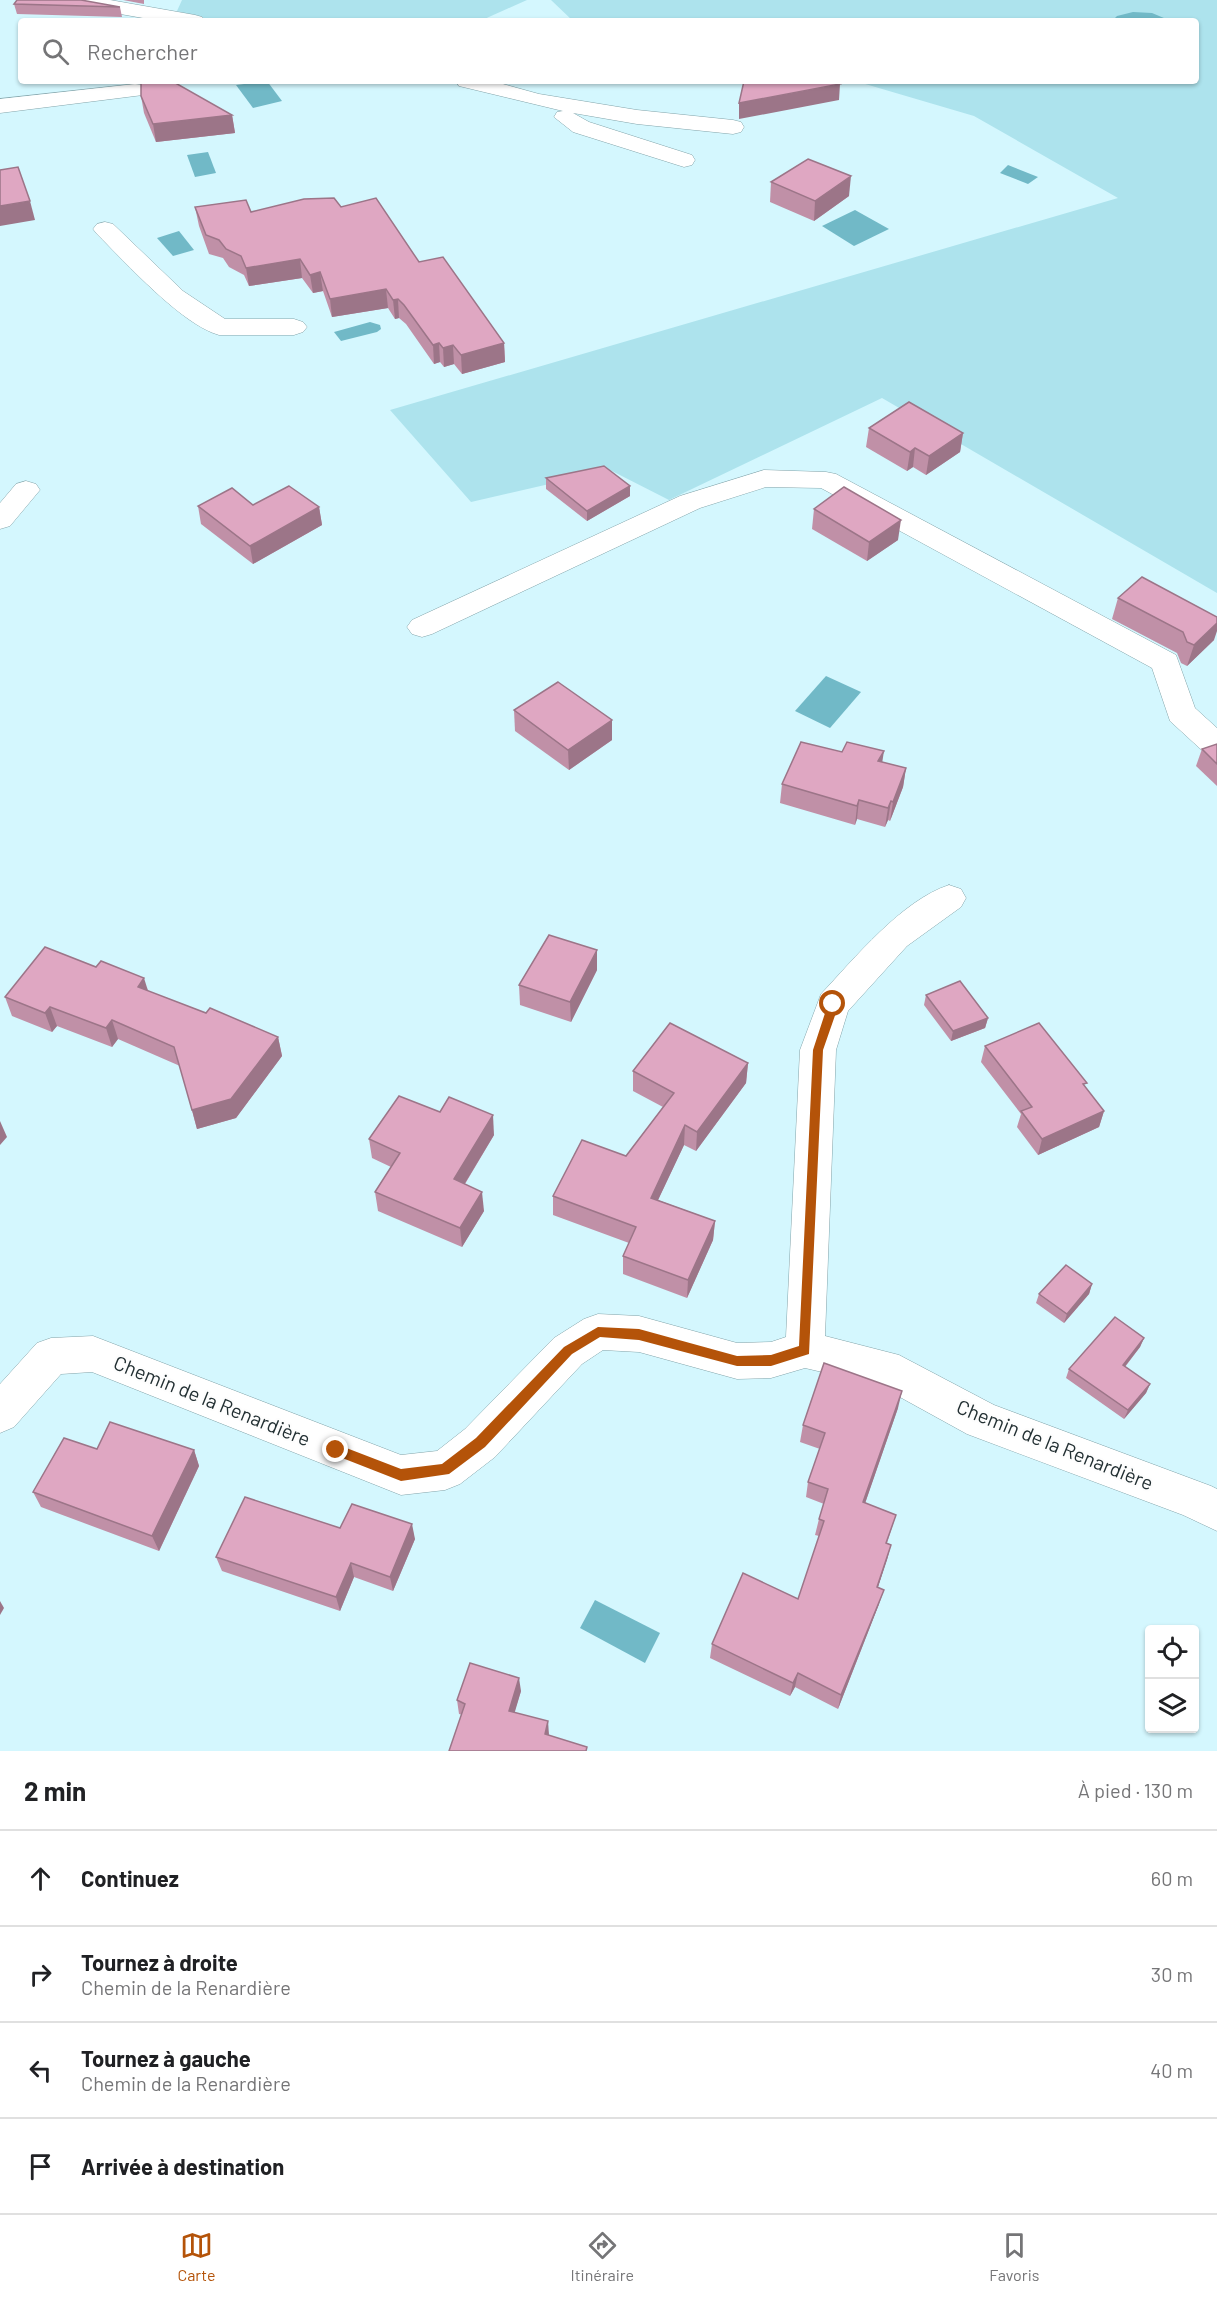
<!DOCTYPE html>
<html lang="fr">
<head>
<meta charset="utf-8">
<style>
	body { margin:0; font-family:Barlow,sans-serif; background:#f6f6f6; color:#202124 }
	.controls { position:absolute; right:18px; bottom:18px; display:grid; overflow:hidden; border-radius:6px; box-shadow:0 2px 4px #0004 }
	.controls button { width:54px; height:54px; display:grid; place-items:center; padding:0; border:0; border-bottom:2px solid #e0e0e0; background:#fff; color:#202124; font:30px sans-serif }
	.stop { position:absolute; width:18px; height:18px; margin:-14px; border:4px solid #b45309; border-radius:50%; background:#fff }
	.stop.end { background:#b45309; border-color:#fff; box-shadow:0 2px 6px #0008 }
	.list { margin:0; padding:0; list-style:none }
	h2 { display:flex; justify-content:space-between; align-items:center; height:78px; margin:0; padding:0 24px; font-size:26px }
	h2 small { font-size:20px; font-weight:400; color:#757577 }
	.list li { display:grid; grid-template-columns:39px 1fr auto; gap:18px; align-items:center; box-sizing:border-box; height:96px; padding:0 24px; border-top:2px solid #e0e0e0 }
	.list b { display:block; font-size:22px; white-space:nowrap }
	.list p { margin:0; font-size:20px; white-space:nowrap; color:#757577 }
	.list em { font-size:20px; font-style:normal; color:#757577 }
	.icon { flex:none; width:33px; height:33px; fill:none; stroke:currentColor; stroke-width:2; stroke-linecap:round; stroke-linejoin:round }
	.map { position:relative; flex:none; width:1217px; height:1751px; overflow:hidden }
	.search { position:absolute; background:#fff; box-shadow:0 2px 4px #0004; left:18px; right:18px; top:18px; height:66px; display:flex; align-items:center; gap:15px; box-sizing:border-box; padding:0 21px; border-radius:6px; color:#757577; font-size:22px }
	.sheet { height:462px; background:#fff }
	nav { display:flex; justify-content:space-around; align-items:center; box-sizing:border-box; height:84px; border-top:2px solid #e0e0e0; background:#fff; font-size:16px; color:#757577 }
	nav a { display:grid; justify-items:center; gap:3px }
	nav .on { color:#b45309 }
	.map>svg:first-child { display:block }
</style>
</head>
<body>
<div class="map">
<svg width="1217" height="1751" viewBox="0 0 1217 1751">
	<rect width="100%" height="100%" fill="#d4f7fe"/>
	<g fill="#ade3ed">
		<polygon points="182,0 527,0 480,21 213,21 177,11"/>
		<polygon points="551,0 1217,0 1217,593 882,398 669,500 610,470 471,502 390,410 1118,198 974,116 855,81 1196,81 1196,21 573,21"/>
	</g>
	<g fill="#71b9c7">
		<polygon points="1133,12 1152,13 1171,21 1112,21 1117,16"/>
		<polygon points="267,81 282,101 253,108 236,85"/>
		<polygon points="208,152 216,173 195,177 187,155"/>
		<polygon points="1008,165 1038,177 1028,184 1000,173"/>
		<polygon points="855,210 889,229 854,246 822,226"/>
		<polygon points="179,231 194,250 173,256 157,238"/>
		<polygon points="370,322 380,325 381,329 377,332 341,341 334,332"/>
		<polygon points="826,676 861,692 830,728 795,711"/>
		<polygon points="595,1600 660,1633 645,1663 580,1628"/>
	</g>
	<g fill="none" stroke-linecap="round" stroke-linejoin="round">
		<g stroke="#83a4aa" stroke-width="1">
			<g id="minor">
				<polygon points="65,0 110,0 195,15 202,17 205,21 160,21 75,6 68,4"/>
				<polygon points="456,81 492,81 539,94 637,110 733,120 741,122 744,127 741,132 733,134 637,124 573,113 589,122 692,155 695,160 692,165 684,167 573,132 554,117 557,112 563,111 459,86"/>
				<polygon points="135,84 143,85 146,90 143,95 0,113 0,99"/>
				<path d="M105,222L113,224L183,291L225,319H294L303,322L307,327L303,332L294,335H219C182,325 125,262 97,234L93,229L97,224Z"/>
				<polygon points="764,470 826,472 836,474 1176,655 1195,708 1217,728 1217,757 1206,754 1170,721 1152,668 821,488 766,487 700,508 432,634 422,637 412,634 407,627 412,620 680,496"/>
				<polygon points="26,481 36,484 40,490 10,526 0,529 0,503 16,484"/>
				<path d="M949,885L961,889L966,898L961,907L907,946L848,1011L836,1050L825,1336L899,1355L994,1405L1211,1486L1217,1489V1531L1183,1515L967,1434L878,1385L805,1368L771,1378L737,1379L639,1352L603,1350L582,1364L495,1457L460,1484L445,1490L401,1495L92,1372L61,1374L14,1427L0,1433V1384L37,1343L51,1338L93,1336L401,1455L437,1451L465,1429L554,1338L584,1319L598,1314L639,1316L737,1343L771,1342L786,1337L800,1050L821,994C854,959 902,900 949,885Z"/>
			</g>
		</g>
		<use href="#minor" fill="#fff" fill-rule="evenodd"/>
	</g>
	<g fill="#c090a7">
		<polygon points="123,0 144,0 144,4"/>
		<polygon points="14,4 120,7 122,17 17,14"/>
		<polygon points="141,96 232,115 235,133 156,142 144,113"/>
		<polygon points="771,182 849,196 814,221 770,202"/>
		<polygon points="195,207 251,212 341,207 419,262 504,343 505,362 462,374 454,364 444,367 440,362 434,364 406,324 399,318 395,319 388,308 332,317 323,291 313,293 302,278 249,286 244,275 229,267 223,258 209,254 199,226"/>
		<polygon points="869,428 963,433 960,452 926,475 913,467 907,471 866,447"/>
		<polygon points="546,478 630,496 587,521 546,489"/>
		<polygon points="253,505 319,507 322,525 253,564 201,524 198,506"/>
		<polygon points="814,509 898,540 867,561 812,529"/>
		<polygon points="1118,598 1214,640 1187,666 1181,663 1177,653 1112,619"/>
		<polygon points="514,710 612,740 569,770 515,731"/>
		<polygon points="1217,744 1217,786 1196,766 1202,749"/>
		<polygon points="882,762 906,768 903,787 890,821 888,820 885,827 857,819 855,825 780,803 782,784"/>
		<polygon points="597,970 571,1022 520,1005 519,985"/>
		<polygon points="148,991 206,1013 278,1037 282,1056 236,1118 197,1129 180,1066 118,1039 112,1047 57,1026 52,1032 12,1016 5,997"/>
		<polygon points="926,995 988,1018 985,1028 951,1041 924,1005"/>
		<polygon points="985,1046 1086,1088 1104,1111 1099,1127 1038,1155 1017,1127 1021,1114 981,1062"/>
		<polygon points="748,1063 746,1083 696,1151 684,1145 658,1200 715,1221 713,1240 687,1298 623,1274 623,1256 629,1243 553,1215 553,1196 626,1156 663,1107 633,1091 633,1071"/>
		<polygon points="494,1135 465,1184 484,1211 462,1247 378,1211 375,1192 391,1167 372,1158 369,1139"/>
		<polygon points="1092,1284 1089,1294 1064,1323 1036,1303 1039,1294"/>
		<polygon points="1144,1338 1140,1347 1125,1367 1150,1384 1146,1393 1124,1419 1066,1378 1069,1369"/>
		<polygon points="898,1408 865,1503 896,1515 887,1543 891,1545 878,1587 879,1604 838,1709 795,1687 790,1696 710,1658 712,1644 798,1599 819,1536 815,1535 819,1519 824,1504 806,1497 808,1482 820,1449 800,1442 803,1425"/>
		<polygon points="97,1449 194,1450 199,1466 159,1551 41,1507 33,1492"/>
		<polygon points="340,1528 415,1539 393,1591 354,1577 340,1611 222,1571 216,1557"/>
		<polygon points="521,1691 514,1713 549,1735 459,1714 457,1700"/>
	</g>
	<g fill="#9c7588">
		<polygon points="840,84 839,100 739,119 739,103"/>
		<polygon points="232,115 235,133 156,142 153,124"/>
		<polygon points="851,176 849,196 814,221 815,201"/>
		<polygon points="30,201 35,220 0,226 0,206"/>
		<polygon points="300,259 302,278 249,286 246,268"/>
		<polygon points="320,272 323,291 313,293 310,275"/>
		<polygon points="386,289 388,308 332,317 330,299"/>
		<polygon points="398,299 399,318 395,319 393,300"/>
		<polygon points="439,343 440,362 434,364 433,345"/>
		<polygon points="504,343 505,362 462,374 461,355"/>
		<polygon points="453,345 454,364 444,367 443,348"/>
		<polygon points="963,433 960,452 926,475 929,456"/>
		<polygon points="915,448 913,467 907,471 910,452"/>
		<polygon points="630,486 630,496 587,521 587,511"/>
		<polygon points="319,507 322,525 253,564 250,546"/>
		<polygon points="901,520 898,540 867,561 869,542"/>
		<polygon points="1217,623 1217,631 1214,640 1187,666 1194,645"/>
		<polygon points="612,720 612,740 569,770 568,750"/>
		<polygon points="884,751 881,770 878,761"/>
		<polygon points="906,768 903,787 890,821 893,802"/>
		<polygon points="859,800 857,819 855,825 857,806"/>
		<polygon points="891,801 888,820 885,827 888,808"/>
		<polygon points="597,950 597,970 571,1022 570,1002"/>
		<polygon points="144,978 150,997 138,987"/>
		<polygon points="50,1007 57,1026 52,1032 45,1013"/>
		<polygon points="988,1018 985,1028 951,1041 953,1031"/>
		<polygon points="112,1020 118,1039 112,1047 106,1028"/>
		<polygon points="278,1037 282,1056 236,1118 197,1129 192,1110"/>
		<polygon points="748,1063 746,1083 696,1151 697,1132"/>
		<polygon points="1104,1111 1099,1127 1038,1155 1042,1139"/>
		<polygon points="493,1115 494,1135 456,1198 454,1179"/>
		<polygon points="0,1121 7,1137 0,1145"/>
		<polygon points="685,1125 684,1145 650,1217 651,1198"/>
		<polygon points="482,1192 484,1211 462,1247 460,1228"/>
		<polygon points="715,1221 713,1240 687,1298 688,1280"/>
		<polygon points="1092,1284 1089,1294 1064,1323 1067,1314"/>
		<polygon points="1144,1338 1140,1347 1119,1374 1123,1365"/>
		<polygon points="1150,1384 1146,1393 1124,1419 1128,1410"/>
		<polygon points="902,1391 898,1408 860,1518 863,1502"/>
		<polygon points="194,1450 199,1466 159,1551 152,1536"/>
		<polygon points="412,1524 415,1539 393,1591 390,1577"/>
		<polygon points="891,1545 887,1560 873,1602 877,1587"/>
		<polygon points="351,1563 354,1577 340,1611 336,1597"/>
		<polygon points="884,1590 879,1604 838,1709 841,1695"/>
		<polygon points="0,1601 4,1608 0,1615"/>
		<polygon points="798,1673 795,1687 790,1696 793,1683"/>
		<polygon points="519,1678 521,1691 511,1725 509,1711"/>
		<polygon points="548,1721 549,1735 545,1734"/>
	</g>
	<g fill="#dfa7c2" stroke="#9c7588" stroke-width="1.5">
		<polygon points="17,0 81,0 120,7 14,4"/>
		<polygon points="143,81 172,81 232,115 153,124 141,96 141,82"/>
		<polygon points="744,81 835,81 840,84 739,103"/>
		<polygon points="808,159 851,176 815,201 771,182"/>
		<polygon points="18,167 30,201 0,206 0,170"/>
		<polygon points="334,198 341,207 376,198 419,262 443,257 504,343 461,355 453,345 443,348 439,343 433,345 404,305 398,299 393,300 386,289 330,299 320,272 310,275 300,259 246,268 241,256 226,249 219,240 206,235 195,207 246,200 251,212 304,199"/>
		<polygon points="909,402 963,433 929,456 915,448 910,452 869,428"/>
		<polygon points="604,466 630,486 587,511 546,478"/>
		<polygon points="289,486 319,507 250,546 198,506 232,488 253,505"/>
		<polygon points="844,487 901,520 869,542 814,509"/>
		<polygon points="1142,577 1217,617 1217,623 1194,645 1187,642 1183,632 1118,598"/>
		<polygon points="558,682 612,720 568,750 514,710"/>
		<polygon points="801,742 842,752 847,742 884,751 878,761 906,768 893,802 891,801 888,808 859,800 857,806 782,784"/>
		<polygon points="1217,744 1217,764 1202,749"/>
		<polygon points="549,935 597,950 570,1002 519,985"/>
		<polygon points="45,947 96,967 101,961 144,978 138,987 206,1013 210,1008 278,1037 231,1099 192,1110 174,1047 112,1020 106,1028 50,1007 45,1013 5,997"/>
		<polygon points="960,981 988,1018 953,1031 926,995"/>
		<polygon points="670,1023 748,1063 697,1132 685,1125 651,1198 715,1221 688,1280 623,1256 636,1227 553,1196 582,1140 626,1156 674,1093 633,1071"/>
		<polygon points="1039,1023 1087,1083 1083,1084 1104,1111 1042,1139 1021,1111 1032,1107 985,1046"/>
		<polygon points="399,1096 440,1112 449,1097 493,1115 454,1179 482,1192 460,1228 375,1192 400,1153 369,1139"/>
		<polygon points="1066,1265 1092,1284 1067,1314 1039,1294"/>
		<polygon points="1115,1317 1144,1338 1123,1365 1150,1384 1128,1410 1069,1369"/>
		<polygon points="824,1363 902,1391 863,1502 896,1515 886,1543 891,1545 877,1587 884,1590 841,1695 798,1673 793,1683 712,1644 743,1573 798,1599 824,1521 819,1519 828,1489 808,1482 825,1433 803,1425"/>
		<polygon points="110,1422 194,1450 152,1536 33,1492 64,1438 97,1449"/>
		<polygon points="245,1497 340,1528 352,1504 412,1524 390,1577 351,1563 336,1597 216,1557"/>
		<polygon points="470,1663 519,1678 509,1711 548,1721 545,1734 587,1747 586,1751 449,1751 465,1704 457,1700"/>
	</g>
	<polygon fill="#b45309" points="833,1000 839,1004 823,1050 809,1354 771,1366 737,1366 639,1340 600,1337 572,1354 485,1447 449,1474 401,1481 332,1454 332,1446 336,1444 401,1469 442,1464 476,1438 564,1347 598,1327 639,1329 737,1356 771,1355 799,1346 813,1050 828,1004"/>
	<g text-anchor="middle" stroke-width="4.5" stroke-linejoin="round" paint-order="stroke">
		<g font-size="20" fill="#233033" stroke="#fdfdfd">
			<text transform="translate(212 1401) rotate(22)" y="7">Chemin de la Renardière</text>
			<text transform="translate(1055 1445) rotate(22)" y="7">Chemin de la Renardière</text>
		</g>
	</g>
</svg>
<div class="controls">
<button><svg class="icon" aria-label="locate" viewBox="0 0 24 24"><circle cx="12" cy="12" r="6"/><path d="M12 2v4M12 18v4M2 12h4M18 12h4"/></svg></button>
<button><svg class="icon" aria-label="layers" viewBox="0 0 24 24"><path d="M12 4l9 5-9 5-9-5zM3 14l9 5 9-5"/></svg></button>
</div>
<div class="stop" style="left:833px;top:1004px"></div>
<div class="stop end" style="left:336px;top:1450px"></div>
<div class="search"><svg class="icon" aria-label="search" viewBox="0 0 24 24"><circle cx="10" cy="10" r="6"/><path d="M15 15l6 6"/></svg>Rechercher</div>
</div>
<section class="sheet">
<h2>2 min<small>À pied · 130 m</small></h2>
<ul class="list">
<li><svg class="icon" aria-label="ahead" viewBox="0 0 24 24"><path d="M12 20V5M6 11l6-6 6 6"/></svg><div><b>Continuez</b></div><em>60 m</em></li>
<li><svg class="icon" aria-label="right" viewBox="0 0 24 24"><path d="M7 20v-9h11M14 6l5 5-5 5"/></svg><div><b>Tournez à droite</b><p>Chemin de la Renardière</p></div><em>30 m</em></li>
<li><svg class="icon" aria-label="left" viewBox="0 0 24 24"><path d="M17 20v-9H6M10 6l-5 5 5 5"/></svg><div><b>Tournez à gauche</b><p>Chemin de la Renardière</p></div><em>40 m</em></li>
<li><svg class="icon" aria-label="arrive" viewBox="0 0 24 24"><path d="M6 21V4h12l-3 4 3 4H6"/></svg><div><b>Arrivée à destination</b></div></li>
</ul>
</section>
<nav>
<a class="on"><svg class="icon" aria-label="map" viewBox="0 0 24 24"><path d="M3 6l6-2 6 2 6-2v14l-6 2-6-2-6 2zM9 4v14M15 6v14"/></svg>Carte</a>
<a><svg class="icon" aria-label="directions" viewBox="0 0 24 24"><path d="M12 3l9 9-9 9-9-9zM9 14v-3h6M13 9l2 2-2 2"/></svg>Itinéraire</a>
<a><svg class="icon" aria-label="saved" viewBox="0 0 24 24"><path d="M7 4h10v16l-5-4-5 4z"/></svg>Favoris</a>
</nav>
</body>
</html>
